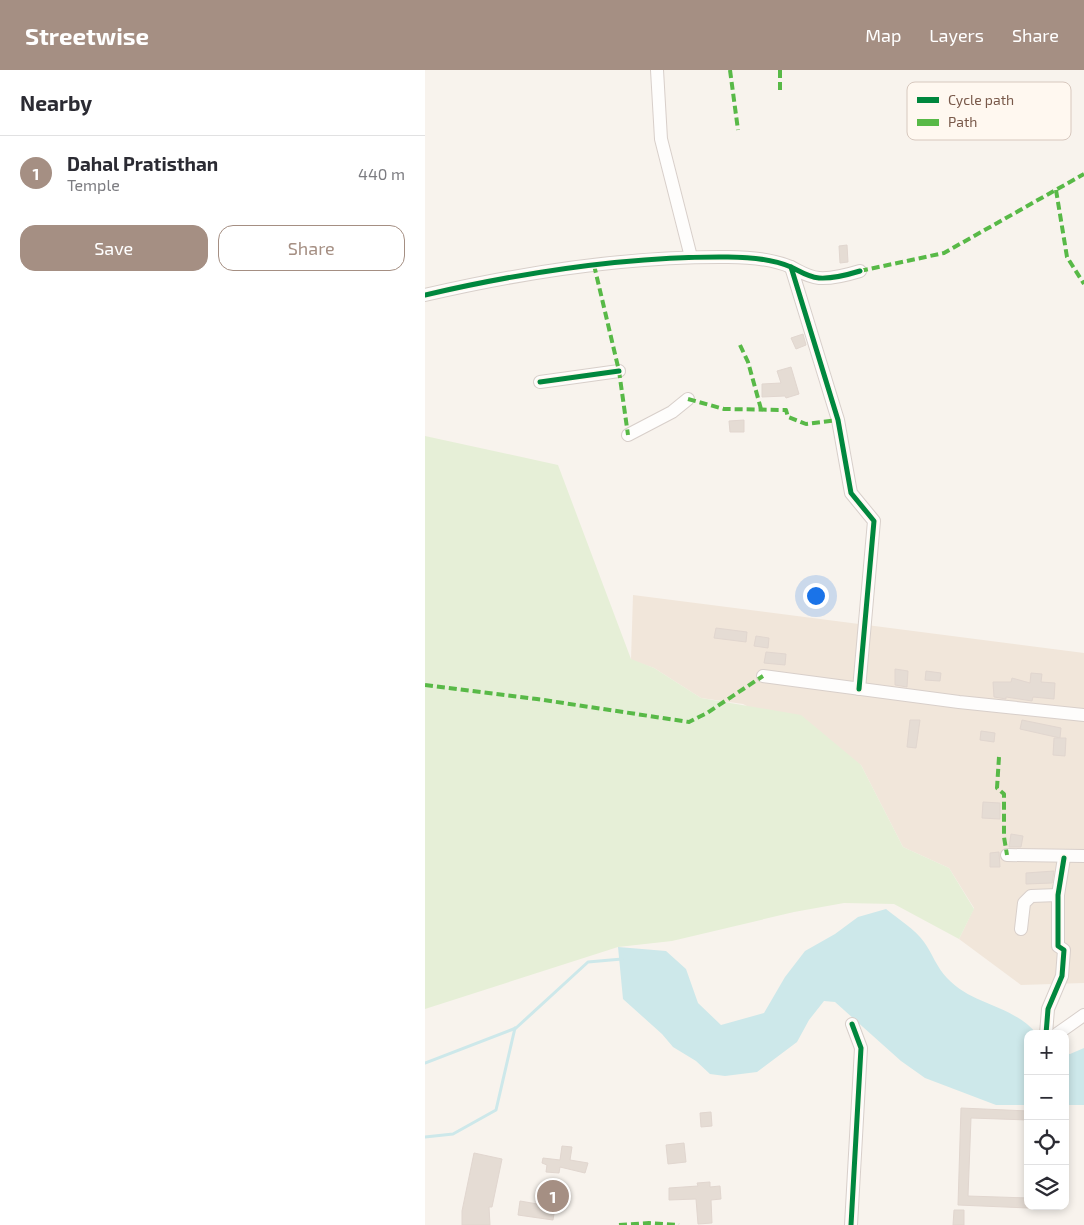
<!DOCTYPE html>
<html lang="en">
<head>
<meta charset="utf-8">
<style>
	body { margin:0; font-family:"Exo 2",sans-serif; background:#f7f7f7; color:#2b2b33 }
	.controls { position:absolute; right:15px; bottom:15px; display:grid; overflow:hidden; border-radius:10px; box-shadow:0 2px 8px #0003 }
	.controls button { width:45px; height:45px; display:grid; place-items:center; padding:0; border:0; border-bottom:1px solid #e1e1e2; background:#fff; color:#2b2b33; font:25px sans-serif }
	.you { position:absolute; left:390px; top:525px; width:18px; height:18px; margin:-12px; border:4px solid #fff; border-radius:50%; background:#1a73e8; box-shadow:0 0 0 8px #1a73e833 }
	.badge { display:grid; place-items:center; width:32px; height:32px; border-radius:50%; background:#a58f83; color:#fff; font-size:16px; font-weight:700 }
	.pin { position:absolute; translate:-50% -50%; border:2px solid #fff; box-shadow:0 1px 5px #0006 }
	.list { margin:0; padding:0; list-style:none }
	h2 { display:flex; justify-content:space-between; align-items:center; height:65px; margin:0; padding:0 20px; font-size:21px }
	h2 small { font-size:16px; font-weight:400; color:#7c7c81 }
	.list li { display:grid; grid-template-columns:32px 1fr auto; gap:15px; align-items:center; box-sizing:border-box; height:75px; padding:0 20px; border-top:1px solid #e1e1e2 }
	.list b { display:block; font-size:19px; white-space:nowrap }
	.list p { margin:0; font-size:16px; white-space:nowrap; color:#7c7c81 }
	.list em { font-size:16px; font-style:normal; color:#7c7c81 }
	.actions { display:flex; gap:10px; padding:15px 20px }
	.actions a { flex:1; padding:11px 0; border:1px solid #a58f83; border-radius:15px; text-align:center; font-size:18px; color:#a58f83 }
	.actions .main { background:#a58f83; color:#fff }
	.icon { flex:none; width:28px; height:28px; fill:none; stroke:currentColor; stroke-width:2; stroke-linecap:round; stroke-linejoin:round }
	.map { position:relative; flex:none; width:659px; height:1155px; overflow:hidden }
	header { display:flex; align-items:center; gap:30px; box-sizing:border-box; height:70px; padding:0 25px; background:#a58f83; color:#fff }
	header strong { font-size:24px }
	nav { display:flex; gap:28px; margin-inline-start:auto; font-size:18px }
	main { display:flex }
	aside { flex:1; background:#fff }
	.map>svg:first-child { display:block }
</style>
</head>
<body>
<header>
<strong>Streetwise</strong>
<nav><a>Map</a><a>Layers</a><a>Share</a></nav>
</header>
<main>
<aside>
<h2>Nearby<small></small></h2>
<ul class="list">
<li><span class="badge">1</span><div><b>Dahal Pratisthan</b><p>Temple</p></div><em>440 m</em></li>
</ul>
<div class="actions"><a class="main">Save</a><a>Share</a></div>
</aside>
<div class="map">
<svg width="659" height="1155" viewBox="0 0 659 1155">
	<rect width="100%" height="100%" fill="#f8f3ed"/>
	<polygon fill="#f1e6da" points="208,525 659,583 659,913 596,915 534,869 549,838 524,798 478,777 436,695 318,634 276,628 229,598 206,590"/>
	<polygon fill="#e6efd7" points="0,366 133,395 206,589 229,598 276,628 376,645 436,695 478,777 524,798 549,839 534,869 469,834 419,833 369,842 247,871 193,877 0,939"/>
	<g fill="#cde8ea">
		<path d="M461,839C473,849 490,859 499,872C507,883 512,898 522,908C548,936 587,934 612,964H603V1035H571L500,1008L476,991L410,932L399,931L384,950L372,972L332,1002L300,1006L285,1004L271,991L248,977L237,964L198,929L193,877L241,881L261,899L273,933L296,955L339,943L360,907L380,881L410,864L433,847Z"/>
		<polygon points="659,978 659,1035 640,1035 640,983 645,984"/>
	</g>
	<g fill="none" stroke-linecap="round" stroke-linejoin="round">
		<g stroke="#cde8ea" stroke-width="3">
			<polyline points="0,993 91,958 163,892 197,889"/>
			<polyline points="0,1067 28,1064 71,1040 90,958"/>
		</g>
	</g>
	<g fill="#e5dcd4" stroke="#e1d6cf">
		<polygon points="422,175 423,192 415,193 414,176"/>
		<polygon points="378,264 381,275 371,279 366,268"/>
		<polygon points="366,297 374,324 361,328 360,326 337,327 337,314 356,313 352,301"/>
		<polygon points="319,350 319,362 305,362 304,351"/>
		<polygon points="291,558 322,562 321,572 289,568"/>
		<polygon points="331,566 344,568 343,578 329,576"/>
		<polygon points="341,582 361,584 360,595 339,593"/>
		<polygon points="470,599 483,601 482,617 470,615"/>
		<polygon points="501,601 516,603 515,611 500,610"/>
		<polygon points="606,603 617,604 616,612 630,613 629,629 608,627 607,631 581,627 581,629 569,627 568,612 586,612 587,608 605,613"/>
		<polygon points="485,650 495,650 491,678 482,677"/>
		<polygon points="597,650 636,658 635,668 595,659"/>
		<polygon points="556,661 570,663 569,672 555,670"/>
		<polygon points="629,668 641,668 640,686 628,685"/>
		<polygon points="558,732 575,733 575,749 557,748"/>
		<polygon points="586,764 598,766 596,777 584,777"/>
		<polygon points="574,782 575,797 565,797 565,783"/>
		<polygon points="629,801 627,813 601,814 601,803"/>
		<polygon points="536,1038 603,1041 603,1050 546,1048 543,1126 603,1128 603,1138 533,1135"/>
		<polygon points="286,1042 287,1056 276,1057 275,1043"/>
		<polygon points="259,1073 261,1092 243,1094 241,1075"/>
		<polygon points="137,1076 147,1077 145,1090 163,1093 160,1103 135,1097 134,1103 121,1102 122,1095 117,1093 118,1088 135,1090"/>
		<polygon points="49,1083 77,1089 67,1137 64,1137 65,1155 37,1155 37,1141"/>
		<polygon points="285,1112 285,1117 295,1116 296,1129 286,1130 287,1153 273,1154 271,1129 244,1130 244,1118 273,1116 272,1113"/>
		<polygon points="95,1131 130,1137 128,1150 93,1145"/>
		<polygon points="529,1140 539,1140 539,1155 528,1155"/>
	</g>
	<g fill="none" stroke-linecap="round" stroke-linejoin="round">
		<g stroke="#d8cfca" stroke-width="14">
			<g id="minor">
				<polyline points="232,0 236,69 266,187"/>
				<polyline points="366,197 413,350 426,423 449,451 434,619"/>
				<path d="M0,225C99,202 201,186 303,187C324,187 347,189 366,197C376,202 383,207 394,208C408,209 422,205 435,201"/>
				<polyline points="115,312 194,301"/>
				<polyline points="203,365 247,342 263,329"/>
				<polyline points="338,606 534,632 659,645"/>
				<polyline points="582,785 659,786"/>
				<polyline points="596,859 599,833 606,826 633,825"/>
				<polyline points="621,964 623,939 637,906 639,880 633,876 633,825 639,788"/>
				<polyline points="632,964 659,945"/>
				<polyline points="426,1155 436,978 427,954"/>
			</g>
		</g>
		<use href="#minor" stroke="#fefdfc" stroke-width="12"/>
		<g stroke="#58b947" stroke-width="4" stroke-dasharray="8 4" stroke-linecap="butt">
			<polyline points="305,0 313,60"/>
			<polyline points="355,0 355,24"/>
			<polyline points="631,120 642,187 659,214"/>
			<polyline points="169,195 194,301 203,365"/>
			<polyline points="435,201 519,183 659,104"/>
			<polyline points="315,275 323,292 336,339"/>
			<polyline points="263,329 299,339 361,340 363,347 381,354 413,350"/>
			<polyline points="0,615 112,629 264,652 282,643 338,606"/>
			<polyline points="574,687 572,718 579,724 579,767 582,785"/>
			<polyline points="194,1155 224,1153 254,1155"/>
		</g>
		<g stroke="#fff8f0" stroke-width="8">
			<g id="cycleway">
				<polyline points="366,197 413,350 426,423 449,451 434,619"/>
				<path d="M0,225C99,202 201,186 303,187C324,187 347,189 366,197C376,202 383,207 394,208C408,209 422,205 435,201"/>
				<polyline points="115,312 194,301"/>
				<polyline points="621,964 623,939 637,906 639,880 633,876 633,825 639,788"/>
				<polyline points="426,1155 436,978 427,954"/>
			</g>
		</g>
		<use href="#cycleway" stroke="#00873e" stroke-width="5"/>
	</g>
	<rect x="482" y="12" width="164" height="58" rx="8" fill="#fff8f0" stroke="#d7c8be" stroke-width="1"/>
	<rect x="492" y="27" width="22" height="6" fill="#00873e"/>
	<rect x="492" y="49" width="22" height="7" fill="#58b947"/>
	<g font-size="14" fill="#79594a">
		<text x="523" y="35">Cycle path</text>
		<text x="523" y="57">Path</text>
	</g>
</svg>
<div class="controls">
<button>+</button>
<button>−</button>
<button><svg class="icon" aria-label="locate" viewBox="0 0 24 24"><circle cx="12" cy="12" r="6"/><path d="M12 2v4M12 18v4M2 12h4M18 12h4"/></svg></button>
<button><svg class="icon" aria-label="layers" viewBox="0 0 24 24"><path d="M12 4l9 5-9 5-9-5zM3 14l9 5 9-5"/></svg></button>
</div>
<div class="you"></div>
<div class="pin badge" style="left:128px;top:1126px">1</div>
</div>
</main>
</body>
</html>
